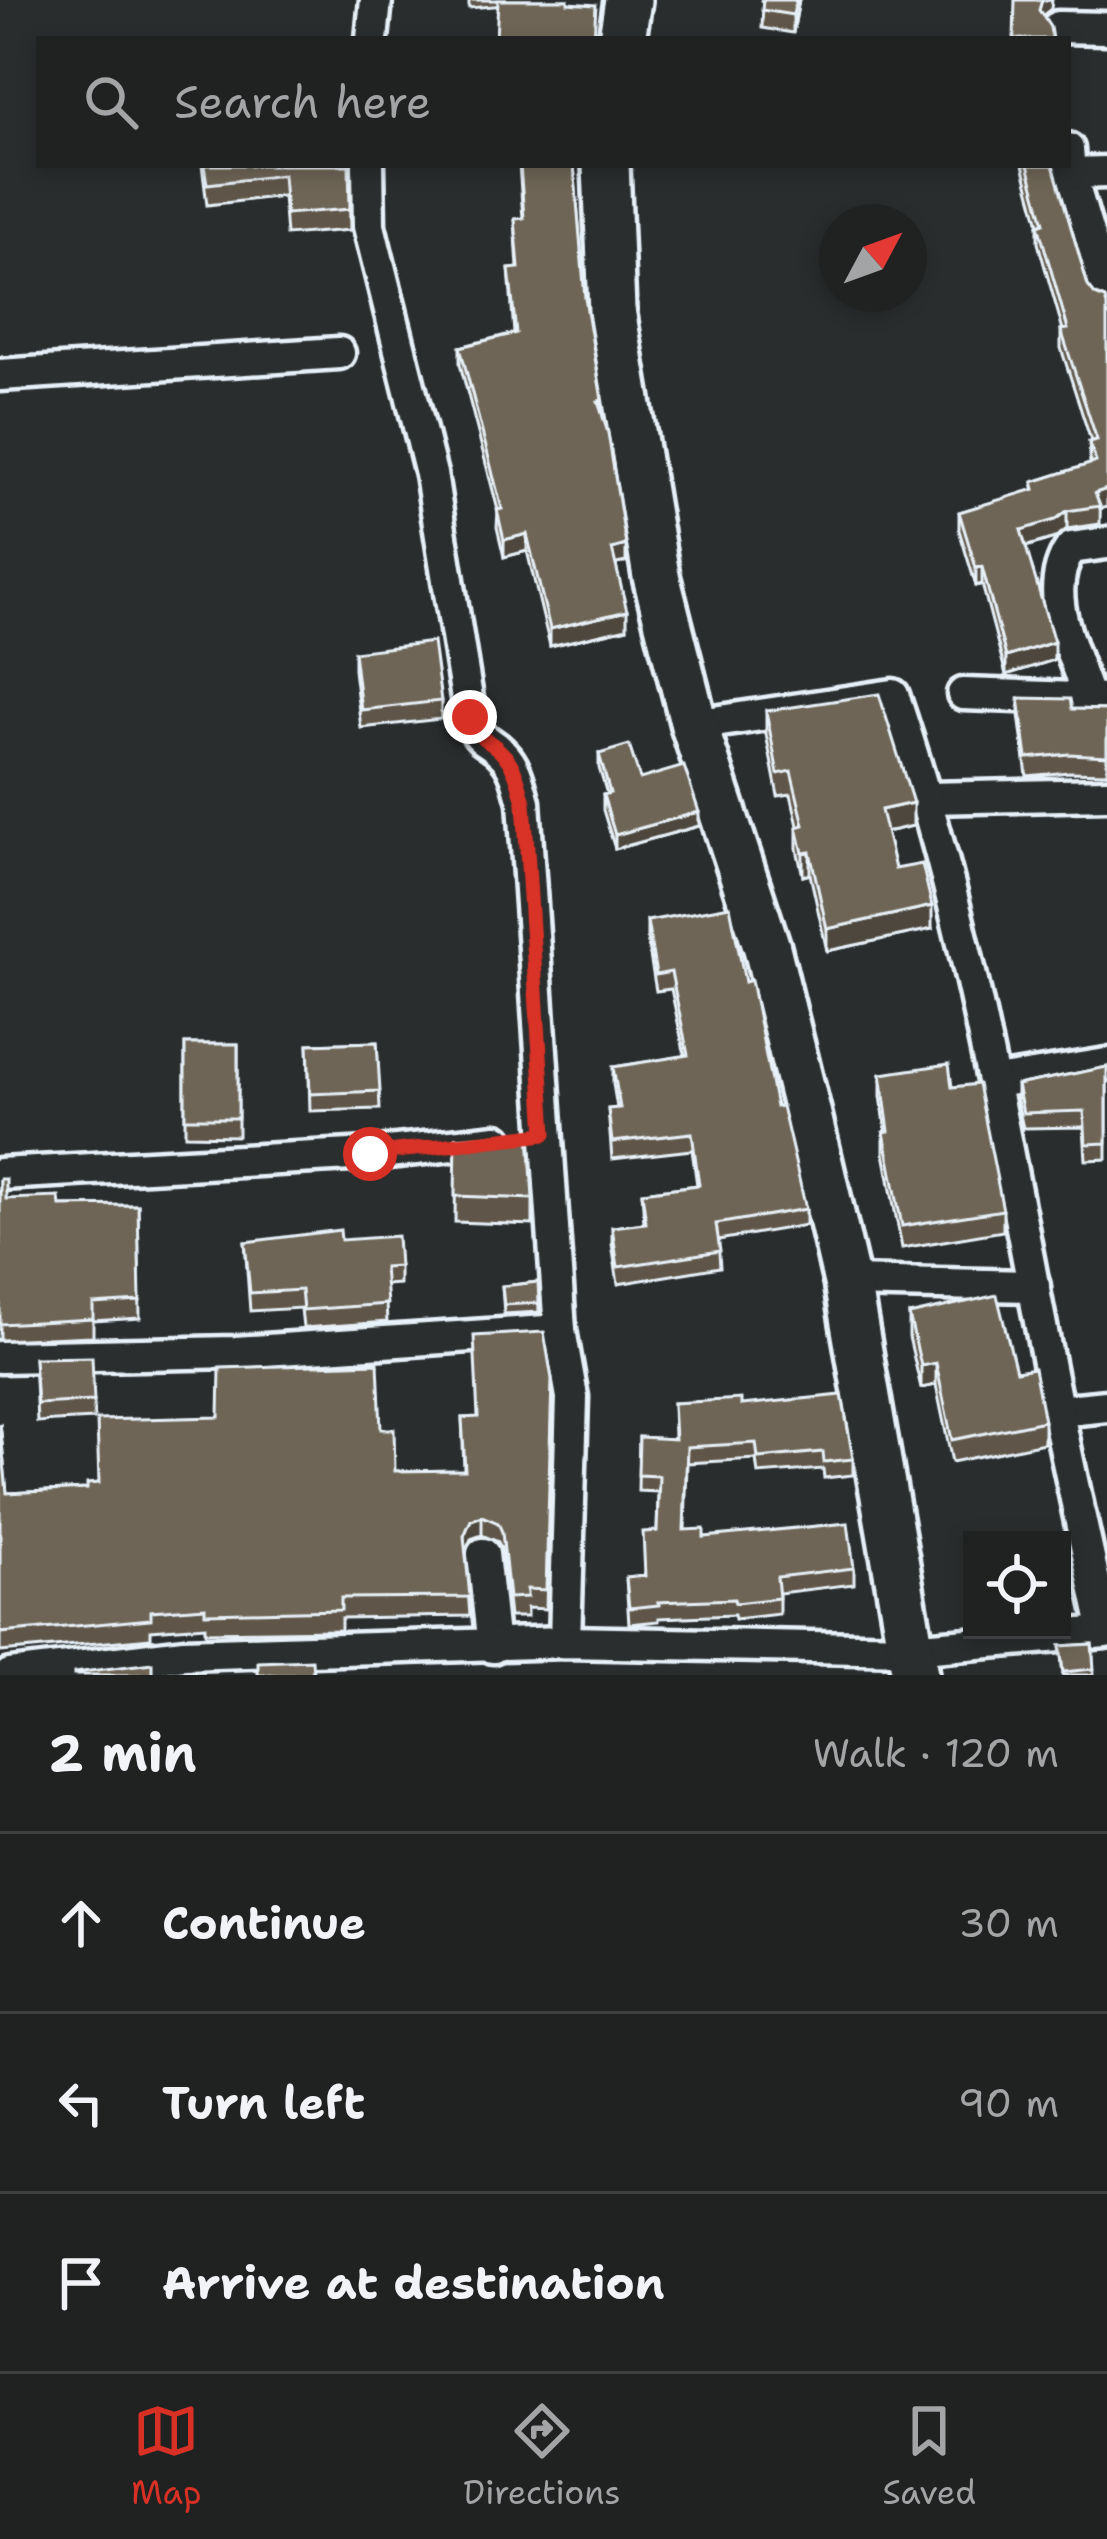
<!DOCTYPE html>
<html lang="en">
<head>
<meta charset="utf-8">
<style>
	body { margin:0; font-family:"Shantell Sans",sans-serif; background:#282a2a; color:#f1f3f6 }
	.controls { position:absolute; right:36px; bottom:36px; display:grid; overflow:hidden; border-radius:0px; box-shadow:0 6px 18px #0003 }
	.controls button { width:108px; height:108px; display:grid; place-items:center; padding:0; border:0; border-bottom:3px solid #3d3f40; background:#202222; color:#f1f3f6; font:60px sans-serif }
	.compass { position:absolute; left:819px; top:204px; width:108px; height:108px; border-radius:50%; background:#202222; box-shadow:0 6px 18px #0003; rotate:49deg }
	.stop { position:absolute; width:36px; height:36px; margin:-27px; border:9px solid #d93025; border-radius:50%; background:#fff }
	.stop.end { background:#d93025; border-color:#fff; box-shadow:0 3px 12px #0008 }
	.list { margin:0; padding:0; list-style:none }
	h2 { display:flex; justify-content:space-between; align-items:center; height:156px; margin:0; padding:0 48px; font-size:51px }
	h2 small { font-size:39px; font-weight:400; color:#a2a4a5 }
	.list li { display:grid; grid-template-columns:78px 1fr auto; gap:36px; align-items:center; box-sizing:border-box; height:180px; padding:0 48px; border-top:3px solid #3d3f40 }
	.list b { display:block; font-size:45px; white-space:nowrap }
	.list em { font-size:39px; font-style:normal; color:#a2a4a5 }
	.icon { flex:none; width:66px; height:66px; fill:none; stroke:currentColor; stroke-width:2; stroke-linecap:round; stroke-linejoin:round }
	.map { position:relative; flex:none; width:1107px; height:1675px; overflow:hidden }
	.search { position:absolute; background:#202222; box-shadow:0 6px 18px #0003; left:36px; right:36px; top:36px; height:132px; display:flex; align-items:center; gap:30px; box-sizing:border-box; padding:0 42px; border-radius:0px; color:#a2a4a5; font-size:45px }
	.sheet { height:696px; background:#202222 }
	nav { display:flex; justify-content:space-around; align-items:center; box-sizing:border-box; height:168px; border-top:3px solid #3d3f40; background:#202222; font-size:33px; color:#a2a4a5 }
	nav a { display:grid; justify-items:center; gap:6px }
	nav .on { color:#d93025 }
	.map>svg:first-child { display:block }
</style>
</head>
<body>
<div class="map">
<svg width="1107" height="1675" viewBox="0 0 1107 1675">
	<rect width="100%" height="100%" fill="#2a2d2e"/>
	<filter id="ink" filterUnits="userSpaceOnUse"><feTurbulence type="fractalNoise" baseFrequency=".00833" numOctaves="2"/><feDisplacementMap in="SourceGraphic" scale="24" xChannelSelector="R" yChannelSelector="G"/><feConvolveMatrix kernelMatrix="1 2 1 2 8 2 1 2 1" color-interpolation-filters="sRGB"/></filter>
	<g filter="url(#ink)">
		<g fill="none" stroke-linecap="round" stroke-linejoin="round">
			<g stroke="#e8f1f8" stroke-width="39">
				<g id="street">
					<polyline points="1058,27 1107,28"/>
					<polyline points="372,39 376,0"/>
					<polyline points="1068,149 1070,173 1107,298"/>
					<path d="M368,165L369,226L431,474L470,717C481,745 486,736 503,754C516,767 519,785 524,802L560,1330L572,1397L565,1642"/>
					<polyline points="1070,173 1107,172"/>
					<polyline points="0,375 339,353"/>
					<polyline points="963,694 1106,699"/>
					<path d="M1088,697C1073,650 1040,592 1071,548L1107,543"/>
					<polyline points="928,798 1107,794"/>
					<polyline points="996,1082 1107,1064"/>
					<polyline points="0,1174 370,1154 497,1140"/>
					<polyline points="847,1282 1034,1286"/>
					<polyline points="0,1357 236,1352 560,1330"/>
					<polyline points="1057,1411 1107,1406"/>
					<polyline points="483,1554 493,1647"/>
					<path d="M10,1675L184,1654L565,1642L910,1649L1105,1632C1089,1558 1072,1483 1057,1408C1009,1169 972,927 893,695L694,725"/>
				</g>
			</g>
			<g stroke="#e8f1f8" stroke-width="54">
				<g id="secondary">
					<polyline points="622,39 628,0"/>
					<polyline points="606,165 612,310 656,576 694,725 767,948 807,1111 847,1282 915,1675"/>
				</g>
			</g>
			<use href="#street" stroke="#2a2d2e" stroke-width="30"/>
			<use href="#secondary" stroke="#2a2d2e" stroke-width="45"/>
		</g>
		<g fill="#5f574a" stroke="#e8f1f8" stroke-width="3">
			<polygon points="469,0 569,0 469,8"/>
			<polygon points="760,0 799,0 793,33 762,28 763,1"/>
			<polygon points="202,165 349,165 350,230 286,235 283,196 207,205"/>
			<polygon points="519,165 574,165 585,298 626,562 616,564 627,628 550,646 527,551 504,557 497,527 498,510 460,364 460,347 514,333 509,269 518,268 515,219 523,218"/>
			<polygon points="1023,165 1053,165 1088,286 1095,295 1105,299 1100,524 1067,529 1055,538 1026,547 1054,660 1006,675 982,584 976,586 959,530 959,512 1033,490 1033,482 1090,464 1089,442 1091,441 1061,348 1061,330 1063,330 1038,243 1038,225 1039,224"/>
			<polygon points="354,652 441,701 441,719 361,728 354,670"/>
			<polygon points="1019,698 1072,709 1107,710 1107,773 1069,772 1027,776 1019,715"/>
			<polygon points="766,711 913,826 886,832 895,869 932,929 827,951 810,874 803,876 797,849 797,827 798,826 791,794 778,796 766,734"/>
			<polygon points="599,754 640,779 699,826 615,849 603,810 603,795 607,794 599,768"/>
			<polygon points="647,921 745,982 776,1107 806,1209 806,1225 718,1240 720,1267 618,1284 612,1244 612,1227 644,1223 642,1192 697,1185 692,1150 612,1159 608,1109 617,1108 613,1084 613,1067 685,1056 671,989 656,991 647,938"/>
			<polygon points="377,1042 380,1109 310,1111 308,1044"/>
			<polygon points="185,1044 238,1044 238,1136 185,1135"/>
			<polygon points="1107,1067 1107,1159 1086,1160 1084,1127 1023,1128 1017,1101 1017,1085"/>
			<polygon points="881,1074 952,1087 1003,1210 1003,1231 902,1248 884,1153 884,1132 886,1131 881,1096"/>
			<polygon points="456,1138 533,1199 533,1225 455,1222"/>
			<polygon points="0,1179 6,1199 60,1206 138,1205 140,1318 93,1321 93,1336 0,1340"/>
			<polygon points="341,1240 399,1266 399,1284 385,1285 387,1322 303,1328 301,1308 250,1311 245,1242"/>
			<polygon points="538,1282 539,1312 504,1314 502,1286"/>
			<polygon points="909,1315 1016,1371 1044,1421 1044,1443 952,1462 936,1385 921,1388 909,1337"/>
			<polygon points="34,1358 94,1401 94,1419 37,1422"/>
			<polygon points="552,1379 546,1609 527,1608 527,1617 509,1617 502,1551 498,1542 482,1535 471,1539 465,1551 470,1616 341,1618 341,1630 205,1632 205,1626 151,1630 151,1638 0,1652 0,1423 7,1493 87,1489 98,1483 381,1429 395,1471 464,1470 462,1418 477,1418"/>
			<polygon points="673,1403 741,1405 853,1459 853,1475 824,1478 823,1469 758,1474 756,1459 687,1463 685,1530 704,1537 854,1568 854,1584 779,1593 779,1614 735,1619 734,1615 659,1618 659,1621 629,1624 626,1578 644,1576 657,1531 658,1492 638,1491 639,1437 674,1439"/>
			<polygon points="1092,1644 1094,1675 1063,1675 1060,1646"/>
		</g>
		<g fill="#4d473c" stroke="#e8f1f8" stroke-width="3">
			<polygon points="796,0 799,0 793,33 793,15"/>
			<polygon points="1042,0 1052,0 1051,9 1042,16 1039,10"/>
			<polygon points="1107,489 1107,507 1100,509 1095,493"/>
			<polygon points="1067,511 1067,529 1055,538 1021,548 1021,530"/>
			<polygon points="527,534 527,551 504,557 504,540"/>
			<polygon points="626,545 626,562 612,565 612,549"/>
			<polygon points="982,567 982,584 976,586 976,568"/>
			<polygon points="627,611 627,628 550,646 550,629"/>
			<polygon points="1054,642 1054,660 1006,675 1006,657"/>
			<polygon points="913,803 913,826 881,833 881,810"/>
			<polygon points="699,812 699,826 615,849 615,835"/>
			<polygon points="810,852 810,874 803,876 803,853"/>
			<polygon points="932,906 932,929 827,951 827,929"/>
			<polygon points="936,1363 936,1385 921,1388 921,1366"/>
			<polygon points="482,1516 482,1535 471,1539 464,1555 464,1536 471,1520"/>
		</g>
		<g fill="#6e6556" stroke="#e8f1f8" stroke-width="3">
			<polygon points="498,0 568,0 568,3 596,5 594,39 496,39"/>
			<polygon points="763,0 796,0 793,15 762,10"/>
			<polygon points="1015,0 1042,0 1039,10 1050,27 1052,39 1014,39"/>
			<polygon points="204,165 349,165 350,209 286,214 283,175 207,184"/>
			<polygon points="520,165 574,165 585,298 602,400 598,401 608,433 626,545 612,549 627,611 550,629 527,534 504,540 497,510 502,509 460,347 516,333 509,269 519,268 515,219 524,218"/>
			<polygon points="1028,165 1053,165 1088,286 1095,295 1105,299 1107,306 1107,489 1095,493 1100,506 1067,511 1055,520 1021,530 1054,642 1006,657 982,567 976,568 959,512 1035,489 1033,482 1096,462 1089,442 1097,440 1061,330 1068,329 1038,225 1044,223"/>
			<polygon points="433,642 441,701 361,710 354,652"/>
			<polygon points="879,694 913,803 881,810 895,869 922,864 932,906 827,929 810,852 803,853 797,827 804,825 791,771 778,774 766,711"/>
			<polygon points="1019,698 1070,699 1072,709 1107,710 1107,756 1069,754 1027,758"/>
			<polygon points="629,745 640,779 684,766 699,812 615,835 603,795 610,793 599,754"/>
			<polygon points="730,906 745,982 751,980 776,1107 782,1106 806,1209 716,1224 720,1251 618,1267 612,1227 646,1223 642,1192 699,1185 692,1133 612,1142 608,1109 620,1108 613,1067 688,1055 671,972 656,975 647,921"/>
			<polygon points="377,1042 380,1091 310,1094 308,1044"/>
			<rect x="185" y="1044" width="53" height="74"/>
			<polygon points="949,1064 952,1087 978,1084 1003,1210 902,1226 884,1132 889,1131 881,1074"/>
			<polygon points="1107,1067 1107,1143 1086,1144 1084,1111 1023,1113 1017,1085"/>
			<polygon points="529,1134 533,1199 455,1196 456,1138"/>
			<polygon points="0,1179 6,1179 6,1199 59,1197 60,1206 138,1205 140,1301 93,1304 93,1319 0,1324"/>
			<polygon points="340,1230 341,1240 397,1236 399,1266 384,1267 387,1304 303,1310 301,1290 250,1293 245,1242"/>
			<polygon points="538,1282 539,1303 504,1305 502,1286"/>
			<polygon points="997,1295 1016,1371 1034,1368 1044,1421 952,1440 936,1363 921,1366 909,1315"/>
			<polygon points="544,1332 552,1379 546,1590 527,1589 527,1597 509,1598 502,1532 498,1523 482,1516 471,1520 464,1536 470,1597 341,1598 341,1610 205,1613 205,1607 151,1611 151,1619 0,1633 0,1423 7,1493 87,1489 87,1484 99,1483 97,1420 219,1417 220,1368 378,1363 381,1429 394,1429 395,1471 465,1470 462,1418 478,1417 474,1336"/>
			<polygon points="92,1357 94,1401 37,1404 34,1358"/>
			<polygon points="842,1395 853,1459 824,1462 823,1452 758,1458 756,1443 687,1447 684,1530 704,1529 704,1537 848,1523 854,1568 777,1577 779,1598 735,1603 734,1599 658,1602 659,1605 629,1608 626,1578 645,1576 643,1532 657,1531 659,1476 638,1475 639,1437 675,1439 673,1403 741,1399 741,1405"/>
			<polygon points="1092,1644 1094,1669 1063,1672 1060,1646"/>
			<polygon points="312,1660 313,1675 258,1675 258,1662"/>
			<polygon points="152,1663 152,1675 74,1675 74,1673"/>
		</g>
	</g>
	<g fill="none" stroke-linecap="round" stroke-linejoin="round" filter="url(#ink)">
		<path stroke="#d93025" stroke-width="15" d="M370,1154L545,1134L524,802C519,785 516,767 503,754C486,735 481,745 470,717"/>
	</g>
</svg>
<div class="controls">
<button><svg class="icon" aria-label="locate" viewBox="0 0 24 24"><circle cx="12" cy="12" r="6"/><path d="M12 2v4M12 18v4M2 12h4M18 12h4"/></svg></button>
</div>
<svg class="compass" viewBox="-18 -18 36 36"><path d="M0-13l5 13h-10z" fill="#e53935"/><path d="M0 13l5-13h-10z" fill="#a2a4a5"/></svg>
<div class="stop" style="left:370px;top:1154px"></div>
<div class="stop end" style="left:470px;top:717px"></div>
<div class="search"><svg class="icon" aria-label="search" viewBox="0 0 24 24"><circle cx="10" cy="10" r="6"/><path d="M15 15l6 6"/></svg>Search here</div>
</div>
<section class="sheet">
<h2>2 min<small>Walk · 120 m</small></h2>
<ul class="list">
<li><svg class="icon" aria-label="ahead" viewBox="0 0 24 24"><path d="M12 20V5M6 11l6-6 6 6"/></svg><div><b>Continue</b></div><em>30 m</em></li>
<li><svg class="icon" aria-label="left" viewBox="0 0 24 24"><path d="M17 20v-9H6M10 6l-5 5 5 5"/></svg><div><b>Turn left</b></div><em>90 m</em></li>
<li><svg class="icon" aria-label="arrive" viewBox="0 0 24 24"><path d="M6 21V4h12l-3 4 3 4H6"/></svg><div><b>Arrive at destination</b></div></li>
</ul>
</section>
<nav>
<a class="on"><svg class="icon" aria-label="map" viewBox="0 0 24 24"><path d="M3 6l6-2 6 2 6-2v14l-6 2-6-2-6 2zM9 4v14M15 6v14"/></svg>Map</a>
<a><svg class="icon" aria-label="directions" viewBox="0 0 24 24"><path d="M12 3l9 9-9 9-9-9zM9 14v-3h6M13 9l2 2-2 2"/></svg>Directions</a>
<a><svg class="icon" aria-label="saved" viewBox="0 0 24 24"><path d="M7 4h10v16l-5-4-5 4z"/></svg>Saved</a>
</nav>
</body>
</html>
